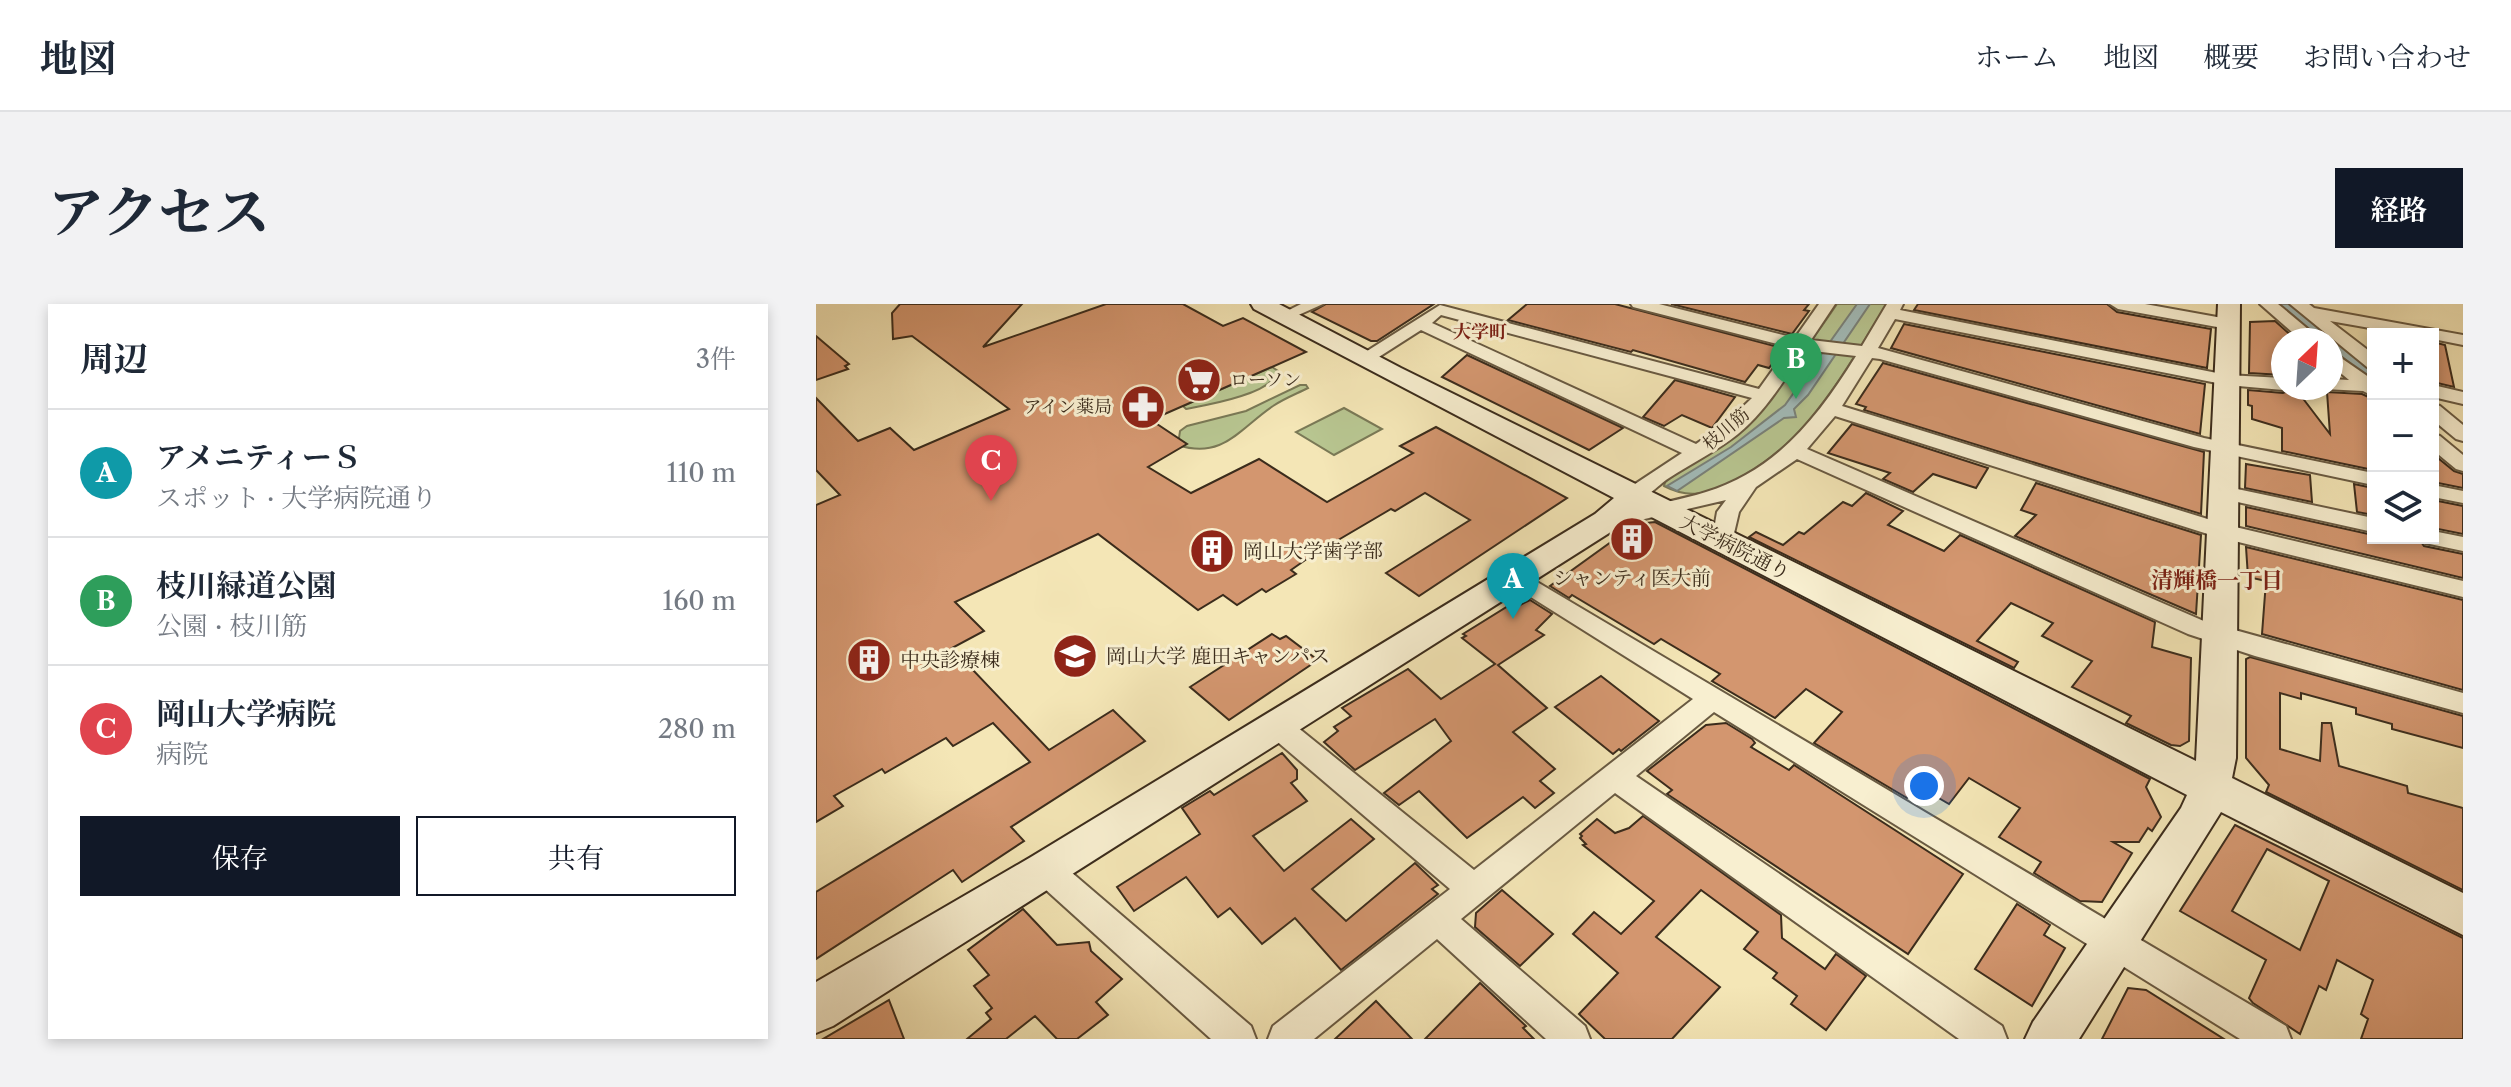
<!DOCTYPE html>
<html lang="ja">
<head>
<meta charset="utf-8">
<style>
	body { margin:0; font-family:"Libre Caslon Text","Noto Serif JP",serif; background:#f2f2f3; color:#1f2937 }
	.controls { position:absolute; right:24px; top:24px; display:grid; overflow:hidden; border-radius:0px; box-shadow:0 4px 12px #0003 }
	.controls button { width:72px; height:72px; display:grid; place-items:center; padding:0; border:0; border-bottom:2px solid #e0e1e3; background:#fff; color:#1f2937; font:40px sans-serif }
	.compass { position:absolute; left:1455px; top:24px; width:72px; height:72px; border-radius:50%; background:#fff; box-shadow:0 4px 12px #0003; rotate:25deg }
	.you { position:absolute; left:1108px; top:482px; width:28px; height:28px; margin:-20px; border:6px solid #fff; border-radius:50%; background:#1a73e8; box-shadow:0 0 0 12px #1a73e833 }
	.badge { display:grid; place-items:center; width:52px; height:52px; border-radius:50%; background:#111827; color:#fff; font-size:26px; font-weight:700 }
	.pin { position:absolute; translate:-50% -66px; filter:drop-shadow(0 2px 4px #0008) }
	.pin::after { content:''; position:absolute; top:42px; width:28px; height:24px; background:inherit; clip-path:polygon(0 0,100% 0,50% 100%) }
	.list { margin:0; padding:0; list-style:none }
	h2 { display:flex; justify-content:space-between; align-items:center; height:104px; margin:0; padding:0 32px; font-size:34px }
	h2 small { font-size:26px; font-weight:400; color:#747a83 }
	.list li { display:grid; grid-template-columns:52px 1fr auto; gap:24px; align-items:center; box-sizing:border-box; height:128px; padding:0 32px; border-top:2px solid #e0e1e3 }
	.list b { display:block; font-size:30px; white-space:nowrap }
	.list p { margin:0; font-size:26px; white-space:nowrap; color:#747a83 }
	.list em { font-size:26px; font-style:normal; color:#747a83 }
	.actions { display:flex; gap:16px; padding:24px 32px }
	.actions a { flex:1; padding:18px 0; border:2px solid #111827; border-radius:0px; text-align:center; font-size:28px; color:#111827 }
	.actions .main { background:#111827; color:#fff }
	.icon { flex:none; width:44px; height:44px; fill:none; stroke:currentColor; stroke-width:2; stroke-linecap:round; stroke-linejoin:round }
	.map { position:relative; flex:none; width:1647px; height:735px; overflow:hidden; border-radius:0px }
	header { display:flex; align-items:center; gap:48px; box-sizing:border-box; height:112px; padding:0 40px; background:#fff; border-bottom:2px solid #e0e1e3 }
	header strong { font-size:38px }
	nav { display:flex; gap:44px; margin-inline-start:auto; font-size:28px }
	.intro { display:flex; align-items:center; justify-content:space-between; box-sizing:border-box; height:192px; padding:0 48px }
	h1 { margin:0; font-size:56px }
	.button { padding:20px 36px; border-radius:0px; background:#111827; color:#fff; font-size:28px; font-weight:700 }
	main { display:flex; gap:48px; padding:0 48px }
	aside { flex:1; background:#fff; border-radius:0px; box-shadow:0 4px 12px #0003 }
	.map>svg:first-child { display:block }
</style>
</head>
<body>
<header>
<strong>地図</strong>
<nav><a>ホーム</a><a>地図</a><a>概要</a><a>お問い合わせ</a></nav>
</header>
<div class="intro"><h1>アクセス</h1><a class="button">経路</a></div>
<main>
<aside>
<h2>周辺<small>3件</small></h2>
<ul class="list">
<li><span class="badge" style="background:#0f9aa8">A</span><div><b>アメニティーＳ</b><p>スポット · 大学病院通り</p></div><em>110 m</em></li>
<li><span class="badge" style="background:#2e9e5b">B</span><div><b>枝川緑道公園</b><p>公園 · 枝川筋</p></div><em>160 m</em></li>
<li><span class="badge" style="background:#e0444e">C</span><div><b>岡山大学病院</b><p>病院</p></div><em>280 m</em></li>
</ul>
<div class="actions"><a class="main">保存</a><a>共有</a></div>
</aside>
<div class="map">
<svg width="1647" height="735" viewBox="0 0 1647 735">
	<rect width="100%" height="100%" fill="#f4e6b6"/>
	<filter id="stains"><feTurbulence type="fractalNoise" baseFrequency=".0025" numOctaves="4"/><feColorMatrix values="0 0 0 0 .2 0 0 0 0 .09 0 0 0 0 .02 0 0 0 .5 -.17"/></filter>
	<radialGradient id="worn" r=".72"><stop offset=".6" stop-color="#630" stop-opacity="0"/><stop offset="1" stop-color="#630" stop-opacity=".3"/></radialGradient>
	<g fill="#b8c691" stroke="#7a7956" stroke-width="2">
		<path d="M1021,0H1071C1028,68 988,146 911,180C888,191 871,194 848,182L850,175C925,133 973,71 1021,0Z"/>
		<path d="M456,63L462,67C457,90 391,101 370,105L367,102Z"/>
		<path d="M484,81H490L492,84C480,90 467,95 457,102C424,124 407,156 362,141L364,127L371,122L430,107Z"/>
		<polygon points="528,104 566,125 518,151 480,128"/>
	</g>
	<g fill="#a2bcba" stroke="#79827b" stroke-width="2">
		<polygon points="1041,0 1054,0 992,91 978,105 980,113 968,114 861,187 851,182 915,143 969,101"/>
		<polygon points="1462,0 1474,0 1557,65 1557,78 1515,44 1515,36 1506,36"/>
	</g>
	<g fill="#d3966f" stroke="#3b2c1c" stroke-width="2" fill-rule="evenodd">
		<polygon points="84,0 206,0 167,43 290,0 367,0 407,22 427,14 490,48 335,116 371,140 332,163 375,189 443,155 511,198 597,149 584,142 620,123 751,194 603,292 570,269 654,216 609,189 579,207 575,205 495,252 475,266 480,270 450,288 446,285 421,301 407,291 382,306 282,230 139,298 168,327 136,344 233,446 297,406 329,437 195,523 208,537 146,578 137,566 0,655 0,588 214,458 177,419 137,442 130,434 69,469 66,465 18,492 27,502 0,518 0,201 24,191 0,166 0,94 42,137 74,124 98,146 193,105 96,32 77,35 76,9"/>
		<polygon points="510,0 618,0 561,37 555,37 496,8"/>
		<polygon points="711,0 799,0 966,44 965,48 953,64 942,61 929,78 817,46 815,48 692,16"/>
		<polygon points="855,0 993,0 988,6 993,7 976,30"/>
		<polygon points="1102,0 1291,0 1301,8 1395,25 1391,64 1098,6"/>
		<polygon points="1459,17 1480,36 1467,36 1467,71 1433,69 1434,18"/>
		<polygon points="1088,20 1389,80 1384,130 1075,44"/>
		<polygon points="0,32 33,60 29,62 32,65 0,76"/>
		<polygon points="1617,38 1629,41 1638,83 1617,78"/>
		<polygon points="651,51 807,124 773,146 626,73"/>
		<polygon points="1067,59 1388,148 1385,210 1048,106 1050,103 1040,100"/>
		<polygon points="859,76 919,93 896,124 866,111 848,122 827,113"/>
		<polygon points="1479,84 1514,130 1511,88 1546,90 1557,95 1557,166 1466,147 1466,124 1436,115 1436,102 1432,101 1432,86 1467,89"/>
		<polygon points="1036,120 1172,164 1160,184 1117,170 1097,188 1067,175 1074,169 1012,149"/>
		<polygon points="1617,150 1638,167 1647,170 1647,184 1617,178"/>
		<polygon points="1430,160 1494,171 1496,198 1429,184"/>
		<polygon points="1220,179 1385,231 1380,310 1199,232 1220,211 1205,206"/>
		<polygon points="1538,180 1557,184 1557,211 1541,208"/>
		<polygon points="1050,189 1087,207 1072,221 1128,247 1144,231 1339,318 1336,343 1375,354 1373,437 1364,442 1355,441 1310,419 1315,412 1256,383 1276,357 1226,332 1237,319 1195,299 1161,337 1202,358 1198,364 933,233 940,228 967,241 983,228 988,230 1027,198 1036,202"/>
		<polygon points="1617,196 1647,202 1647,230 1617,224"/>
		<polygon points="1430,203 1557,231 1557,234 1603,235 1608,242 1647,250 1647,274 1430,222"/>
		<polygon points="839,218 1334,475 1330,483 1345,513 1336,527 1332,524 1323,538 1297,538 1316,549 1286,598 1264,597 1218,569 1225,558 1183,533 1204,504 1153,474 1133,500 1102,482 1091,494 998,439 1026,408 990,385 959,414 896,377 904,370 845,335 838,340 756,291 753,294 734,282 820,220"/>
		<polygon points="1430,243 1647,296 1647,386 1446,330 1450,277 1432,273"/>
		<polygon points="714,296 736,310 720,326 728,331 682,361 731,404 697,428 739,465 724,477 738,489 719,504 707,493 651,534 603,487 583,501 568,489 635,437 619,415 539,466 508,438 522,427 518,423 535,412 526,404 592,365 625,395 679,360 646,334 650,332 647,330 697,299 702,302"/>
		<polygon points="456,330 464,335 470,332 499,354 493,358 496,360 413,416 374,383"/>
		<polygon points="1434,353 1647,412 1647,444 1576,425 1576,420 1540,410 1540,404 1485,389 1485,395 1464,389 1464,445 1504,457 1506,419 1515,419 1523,462 1591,482 1592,489 1647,504 1647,586 1450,488 1453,481 1430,454 1430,355"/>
		<polygon points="785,372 843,417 805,447 803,445 797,450 739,403"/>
		<polygon points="910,419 936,435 939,439 935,443 973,466 978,461 1147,570 1092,650 851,490 856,486 831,467 890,421"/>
		<polygon points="466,449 481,466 481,475 475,479 491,497 437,532 468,567 535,515 558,535 496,585 530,617 599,559 622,581 616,585 622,590 525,666 479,614 446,640 414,604 402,613 370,573 318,607 301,583 384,530 366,504 394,487 398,491"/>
		<polygon points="827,512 965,611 966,634 1009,665 1020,650 1050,672 1010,726 975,700 981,692 957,674 961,669 928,645 942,628 885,586 840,633 904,683 856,735 789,735 763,710 802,669 757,630 778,608 805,630 838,597 767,541 770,540 764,534 766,532 764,530 781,515 799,529 813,524"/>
		<path d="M1419,521L1647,634V735H1545L1552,715L1545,710L1557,676L1521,656L1510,686L1503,682L1484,730L1437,699L1433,694L1450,656L1364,607ZM1451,545L1513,577L1484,646L1416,607Z"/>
		<polygon points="686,586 737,630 704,662 659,623 660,609"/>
		<polygon points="1201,600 1234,621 1228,631 1249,644 1216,702 1159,665"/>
		<polygon points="207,605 241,641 273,638 275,647 306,675 280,698 292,711 261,735 241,735 219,712 190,735 151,735 175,715 170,709 176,704 158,682 173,671 152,646"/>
		<polygon points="664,679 710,722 707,724 718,735 609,735"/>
		<polygon points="1312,684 1330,686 1408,735 1286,735"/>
		<polygon points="73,696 88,735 7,735"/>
		<polygon points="560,697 596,735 519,735"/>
	</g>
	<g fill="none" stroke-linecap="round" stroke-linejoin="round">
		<g stroke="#695a42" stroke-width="4">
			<g id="street">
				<polygon points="485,0 507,0 469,17 461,12"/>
				<path d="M815,0H843L979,34L1003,0H1019L995,36L1046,42L1071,0H1087L1084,6L1411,71L1467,74V84H1473L1467,86L1411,81L1079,15L1062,44L1388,134L1557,169V181L1378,143L1064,55L1056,54L1026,102L1411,221L1647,277V293L1398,232L1019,112L991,145L1390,318L1647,389V409L1439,352L1372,330L981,155L940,183L923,208L915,242H899L896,237L901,208L910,196L790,224L782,222L779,217L782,212C818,203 855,199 890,188C961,166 1002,113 1040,52L988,46C969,75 950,107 922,130C901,147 876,159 853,174C839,183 828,200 810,196L807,191L810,186L866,149L605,26L555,58L549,59L540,54L624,1L943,85L973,43L817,3ZM625,11L936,94L908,121L880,140L616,19Z"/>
				<polygon points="1294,0 1329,0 1412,15 1420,20 1412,25 1302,5"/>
				<polygon points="1444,0 1462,0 1505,36 1485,36"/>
				<polygon points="1474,0 1493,0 1498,4 1647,31 1647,41 1617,35 1617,30 1588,30 1514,17 1557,50 1557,64 1551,63"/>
				<polygon points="1515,47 1557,76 1557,92 1547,87 1508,85 1515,84 1515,75 1533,76 1515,61"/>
				<polygon points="1617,81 1647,88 1647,100 1617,93"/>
				<polygon points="1617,100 1624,102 1647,121 1647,137 1640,135 1617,116"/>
				<polygon points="1617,130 1624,132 1647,151 1647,167 1640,165 1617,146"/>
				<polygon points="1617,181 1647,187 1647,199 1617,193"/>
				<polygon points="1407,182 1557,214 1557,228 1399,193 1396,188 1399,183"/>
				<polygon points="1617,227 1647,233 1647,247 1609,239 1606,234 1617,234"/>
				<polygon points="699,265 1470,722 1475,735 1424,735 898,408 820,472 1186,722 1191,735 1143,735 799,489 645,615 769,722 774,735 730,735 621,635 498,735 452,735 457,722 634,585 450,428 446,421 450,414 460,410 470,414 658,566 877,395 691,278 687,273 691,268"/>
				<polygon points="230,552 241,556 435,722 440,735 395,735 219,576 214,566 219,556"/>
			</g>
		</g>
		<g stroke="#3b2c1c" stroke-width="4">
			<polygon id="secondary" points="435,0 463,0 585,64 1380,457 1402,0 1424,0 1420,454 1416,474 1647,589 1647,631 1405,508 1263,735 1209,735 1217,718 1365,504 1371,491 820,205 801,224 17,722 0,729 0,678 215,553 779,210 798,194 438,5"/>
		</g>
		<use href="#street" fill="#f8efd0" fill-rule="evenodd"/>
		<use href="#secondary" fill="#f8efd0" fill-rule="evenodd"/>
	</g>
	<defs>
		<g id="supermarket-disc" transform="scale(2.3)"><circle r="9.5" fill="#8f2418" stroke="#f8efd0"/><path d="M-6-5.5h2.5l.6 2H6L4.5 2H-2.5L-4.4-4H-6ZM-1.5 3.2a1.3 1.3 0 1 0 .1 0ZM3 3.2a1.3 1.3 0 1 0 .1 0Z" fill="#fff"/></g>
		<g id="pharmacy-disc" transform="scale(2.3)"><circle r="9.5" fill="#8f2418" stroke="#f8efd0"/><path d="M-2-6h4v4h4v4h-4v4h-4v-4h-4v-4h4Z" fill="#fff"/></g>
		<g id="building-disc" transform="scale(2.3)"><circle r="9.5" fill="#8f2418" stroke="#f8efd0"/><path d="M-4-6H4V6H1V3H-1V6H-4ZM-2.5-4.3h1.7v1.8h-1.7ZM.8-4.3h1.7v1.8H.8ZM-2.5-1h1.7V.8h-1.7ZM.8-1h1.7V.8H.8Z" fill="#fff"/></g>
		<g id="university-disc" transform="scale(2.3)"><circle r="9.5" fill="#8f2418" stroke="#f8efd0"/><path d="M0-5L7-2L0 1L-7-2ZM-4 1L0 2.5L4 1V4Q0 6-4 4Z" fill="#fff"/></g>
	</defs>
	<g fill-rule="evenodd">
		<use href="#supermarket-disc" x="383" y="76"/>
		<use href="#pharmacy-disc" x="327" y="103"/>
		<use href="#building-disc" x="816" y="235"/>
		<use href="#building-disc" x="396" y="247"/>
		<use href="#university-disc" x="259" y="352"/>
		<use href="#building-disc" x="53" y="356"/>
	</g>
	<g text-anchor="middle" stroke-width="6" stroke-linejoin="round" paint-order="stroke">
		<g font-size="18" font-weight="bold" fill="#7a1f14" stroke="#f8efd0">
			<text x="664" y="34">大学町</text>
		</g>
		<g font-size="18" fill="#3b2c1c" stroke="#f8efd0" text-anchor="start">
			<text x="414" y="82">ローソン</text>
			<text x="296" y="109" text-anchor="end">アイン薬局</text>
		</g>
		<g font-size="18" fill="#3b2c1c" stroke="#f8efd0">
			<text transform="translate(910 125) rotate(-40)" y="6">枝川筋</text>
		</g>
		<g font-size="20" fill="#3b2c1c" stroke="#f8efd0">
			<text transform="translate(919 243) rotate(27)" y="7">大学病院通り</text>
		</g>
		<g font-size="20" fill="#3b2c1c" stroke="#f8efd0" text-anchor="start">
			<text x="427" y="254">岡山大学歯学部</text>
			<text x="816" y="281" text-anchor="middle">シャンティ医大前</text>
			<text x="290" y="359">岡山大学 鹿田キャンパス</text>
			<text x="84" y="363">中央診療棟</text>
		</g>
		<g font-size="22" font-weight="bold" fill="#7a1f14" stroke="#f8efd0">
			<text x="1401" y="284">清輝橋一丁目</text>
		</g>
	</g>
	<rect width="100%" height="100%" filter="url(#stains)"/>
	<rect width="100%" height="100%" fill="url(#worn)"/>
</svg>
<div class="controls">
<button>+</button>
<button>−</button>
<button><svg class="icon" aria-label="layers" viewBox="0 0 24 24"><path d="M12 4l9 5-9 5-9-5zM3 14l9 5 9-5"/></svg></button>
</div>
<svg class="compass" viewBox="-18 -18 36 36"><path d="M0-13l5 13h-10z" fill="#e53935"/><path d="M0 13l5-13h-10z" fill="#747a83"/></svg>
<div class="you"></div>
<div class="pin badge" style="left:697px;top:315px;background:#0f9aa8">A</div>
<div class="pin badge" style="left:980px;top:95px;background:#2e9e5b">B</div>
<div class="pin badge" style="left:175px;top:197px;background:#e0444e">C</div>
</div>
</main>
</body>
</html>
